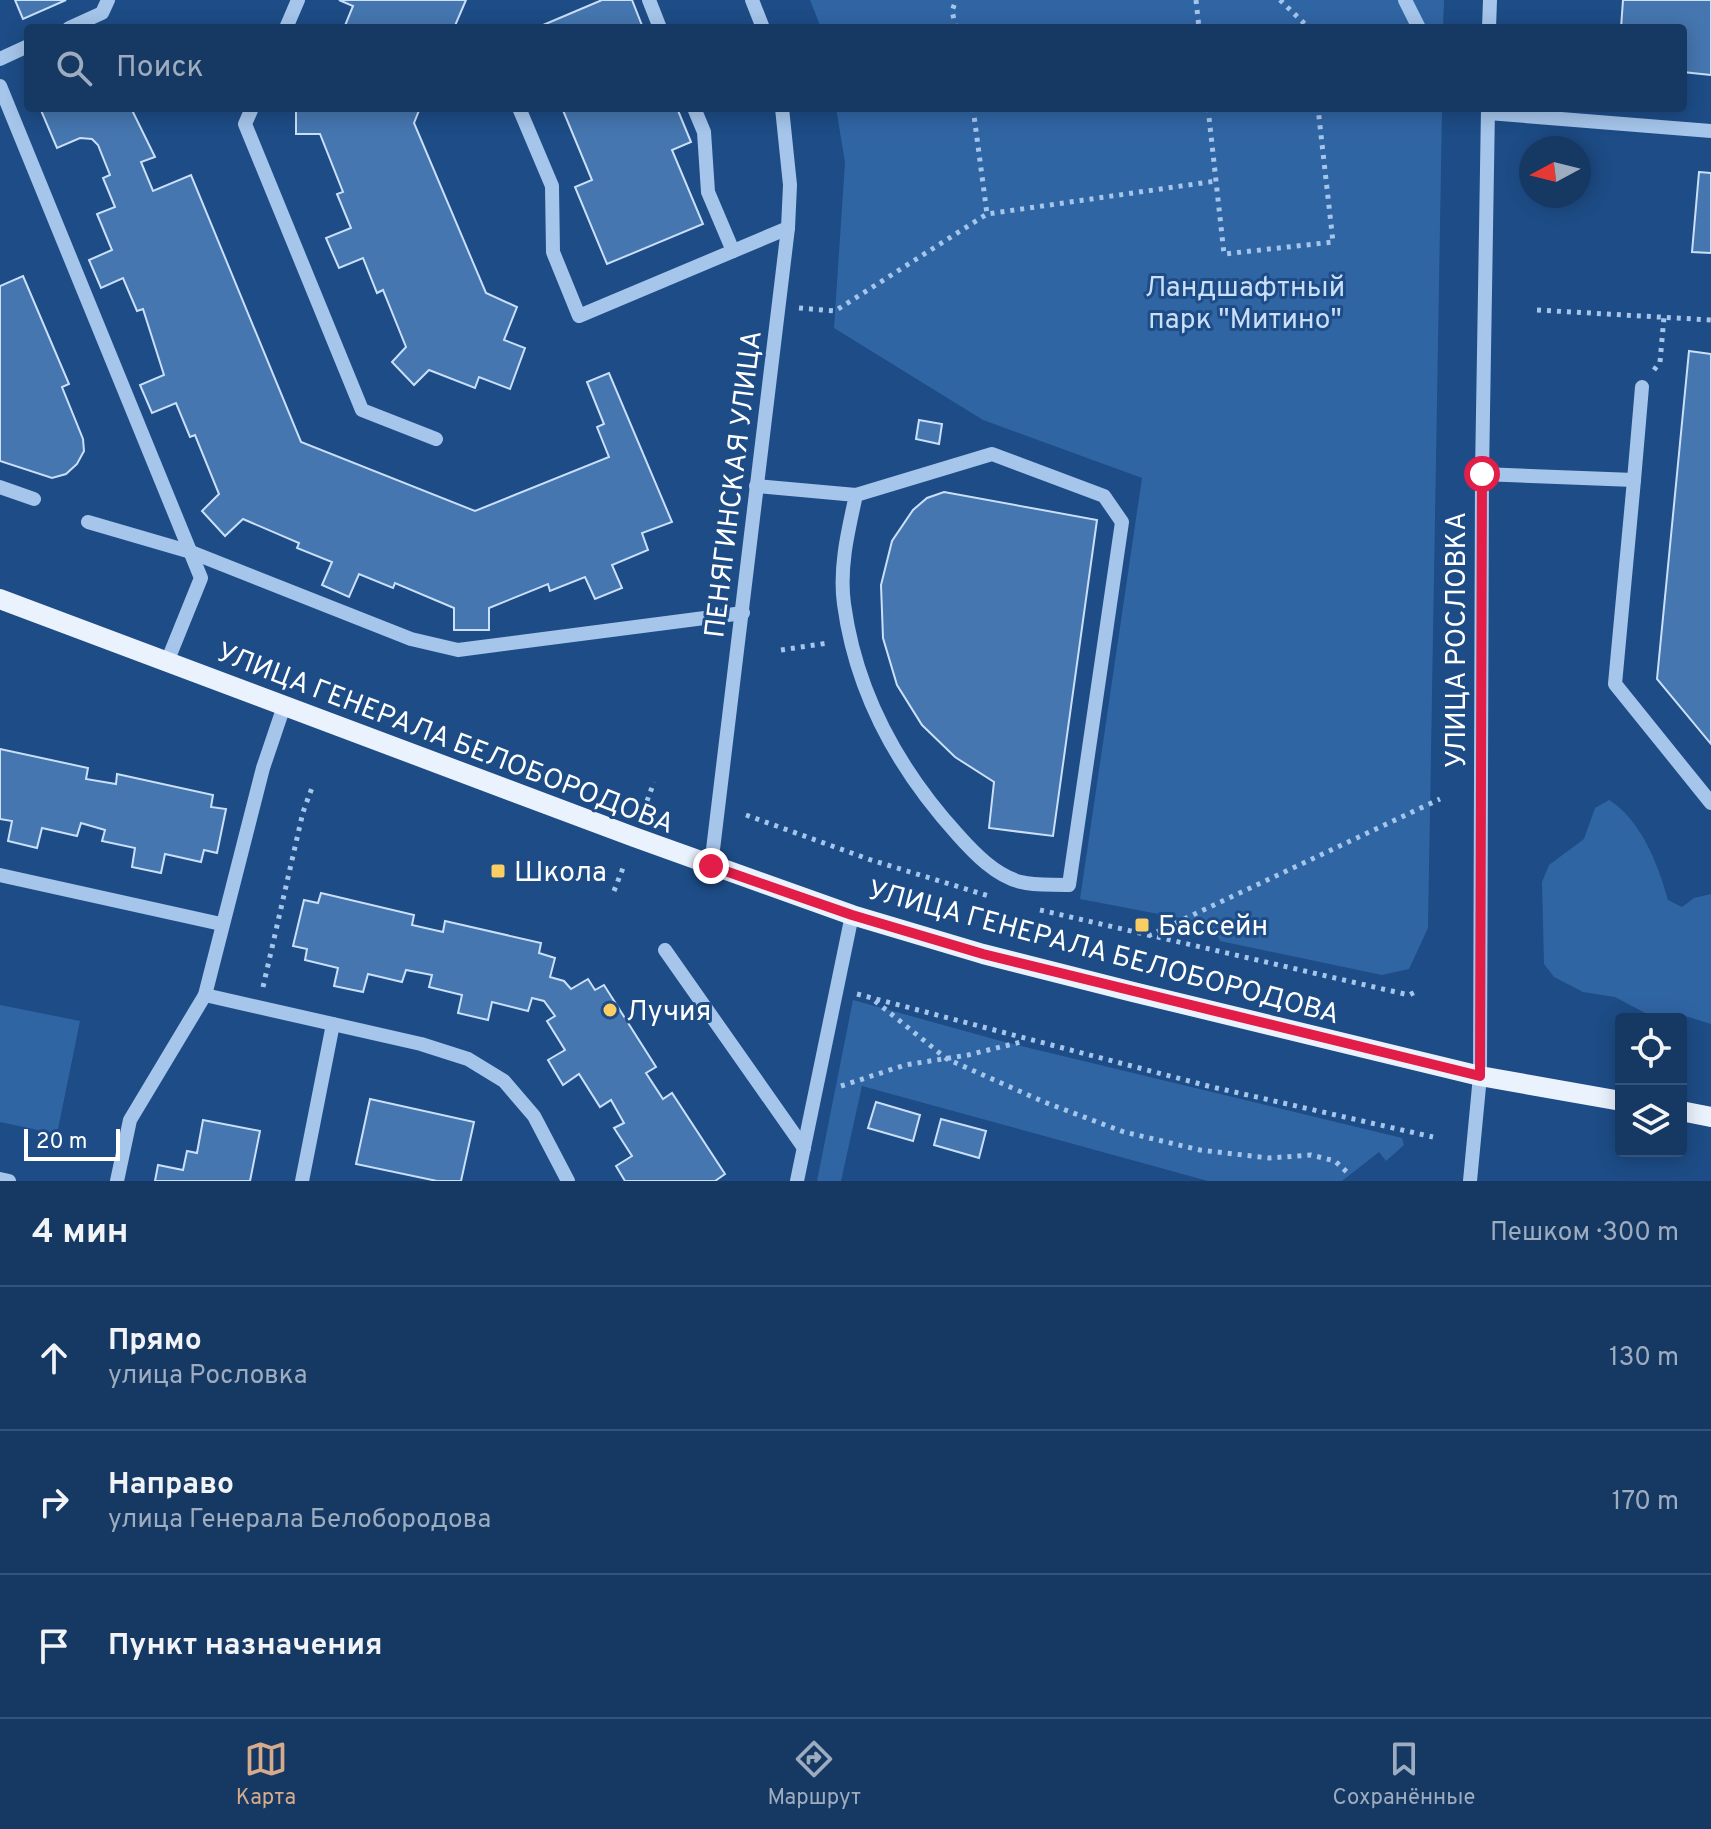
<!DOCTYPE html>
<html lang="ru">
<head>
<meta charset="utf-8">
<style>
	body { margin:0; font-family:Overpass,sans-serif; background:#1f406a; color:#f1f3f6 }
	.controls { position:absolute; right:24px; bottom:24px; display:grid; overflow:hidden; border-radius:8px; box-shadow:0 4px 20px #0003 }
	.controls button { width:72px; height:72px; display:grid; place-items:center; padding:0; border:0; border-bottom:2px solid #355378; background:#163964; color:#f1f3f6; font:40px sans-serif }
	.compass { position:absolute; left:1519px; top:136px; width:72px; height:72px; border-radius:50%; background:#163964; box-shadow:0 4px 20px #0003; rotate:263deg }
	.scale { position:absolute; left:24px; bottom:20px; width:96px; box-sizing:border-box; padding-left:8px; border:4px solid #fff; border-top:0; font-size:22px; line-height:28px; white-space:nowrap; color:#fff; -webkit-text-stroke:6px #1d4c86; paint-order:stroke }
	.stop { position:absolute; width:24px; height:24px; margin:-18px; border:6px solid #e11d48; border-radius:50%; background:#fff }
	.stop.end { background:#e11d48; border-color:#fff; box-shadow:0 2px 8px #0008 }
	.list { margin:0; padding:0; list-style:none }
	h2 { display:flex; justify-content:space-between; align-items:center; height:104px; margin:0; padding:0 32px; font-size:34px }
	h2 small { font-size:26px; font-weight:400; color:#9eacbf }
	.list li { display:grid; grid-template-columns:52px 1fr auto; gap:24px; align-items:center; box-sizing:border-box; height:144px; padding:0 32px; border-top:2px solid #355378 }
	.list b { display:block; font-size:30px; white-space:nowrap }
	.list p { margin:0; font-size:26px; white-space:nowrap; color:#9eacbf }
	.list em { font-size:26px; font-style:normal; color:#9eacbf }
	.icon { flex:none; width:44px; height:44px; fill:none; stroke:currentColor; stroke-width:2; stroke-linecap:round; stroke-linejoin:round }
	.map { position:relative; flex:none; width:1711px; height:1181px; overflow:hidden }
	.search { position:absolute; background:#163964; box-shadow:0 4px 20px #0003; left:24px; right:24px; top:24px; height:88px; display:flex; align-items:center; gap:20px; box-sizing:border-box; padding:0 28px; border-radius:8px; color:#9eacbf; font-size:30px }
	.sheet { height:536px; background:#163964 }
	nav { display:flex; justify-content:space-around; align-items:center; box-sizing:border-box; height:112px; border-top:2px solid #355378; background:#163964; font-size:22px; color:#9eacbf }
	nav a { display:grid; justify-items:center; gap:4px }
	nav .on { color:#d6ab8b }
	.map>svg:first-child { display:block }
</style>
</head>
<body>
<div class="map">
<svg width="1711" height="1181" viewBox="0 0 1711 1181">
	<rect width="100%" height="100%" fill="#1d4c86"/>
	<g fill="#3065a4">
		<polygon points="810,0 1444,0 1443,28 821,28"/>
		<polygon points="836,108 1442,108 1428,928 1409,969 1382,975 1220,941 1211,924 1080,899 1142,478 983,420 834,328 845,162"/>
		<path d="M1609,800C1641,820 1658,864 1668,900L1682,907L1694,898L1711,894V1024L1682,1015L1647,1014L1615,997L1583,992L1554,977L1544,964L1542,882L1549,865L1584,839L1595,808Z"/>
		<polygon points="853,1000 1001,1041 1402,1138 1404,1145 1386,1161 1379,1152 1342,1181 1208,1181 862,1086 841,1181 817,1181"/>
		<polygon points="0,1005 80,1021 57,1134 0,1122"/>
	</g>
	<g fill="#4576af" stroke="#cadff8" stroke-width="2">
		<polygon points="15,0 66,0 23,19"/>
		<polygon points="339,0 466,0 454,28 344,28 353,6"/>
		<polygon points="602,0 632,0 643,28 536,28"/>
		<polygon points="1623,0 1711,0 1711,75 1683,72 1683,28 1621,28"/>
		<polygon points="40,108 131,108 155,157 141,162 153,191 191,175 301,442 475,511 609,457 597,427 604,424 587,382 609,373 672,522 642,533 648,550 612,565 622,588 595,599 585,577 550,591 548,584 489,608 489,630 454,630 454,608 395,583 393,588 359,574 349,597 322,585 332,562 297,548 299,543 243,519 225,536 202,511 219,494 195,435 190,437 176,403 152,413 140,385 164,375 143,309 137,311 123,278 101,288 89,260 112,250 97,214 115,207 103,178 110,175 98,145 92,139 80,138 57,148"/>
		<polygon points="296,108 420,108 414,123 486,293 517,307 504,340 525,348 510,389 479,377 475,388 429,370 414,385 392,362 406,347 383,290 377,293 363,258 339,268 326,238 351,228 337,194 343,192 320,134 296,134"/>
		<polygon points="562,108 677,108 691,142 672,150 703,224 607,264 575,187 592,180"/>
		<polygon points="1699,172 1711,173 1711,253 1692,252"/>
		<polygon points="23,276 69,384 62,387 83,439 84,451 77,464 66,474 52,478 0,461 0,286"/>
		<polygon points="1689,351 1711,354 1711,744 1657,679"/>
		<polygon points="919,420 942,424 939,444 916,439"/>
		<polygon points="944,492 1097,520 1053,836 989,828 994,782 955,757 922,725 897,685 883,638 881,585 892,541 913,510 927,498"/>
		<polygon points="0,749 88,768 86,779 116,784 117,774 213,795 211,807 226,809 217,853 204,850 201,862 165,854 161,873 132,867 135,848 102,841 105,830 81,823 77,836 42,828 37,848 8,841 12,821 0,819"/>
		<polygon points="321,893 414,915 412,925 443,932 445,921 541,943 539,953 555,958 550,977 564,981 571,989 588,979 595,990 604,985 656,1067 646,1073 663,1099 672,1093 725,1174 715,1181 625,1181 616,1166 632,1156 614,1128 624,1123 611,1100 600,1107 579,1074 563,1085 548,1060 565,1050 547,1021 555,1016 544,1001 532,998 528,1011 492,1002 488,1020 458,1013 462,995 429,987 432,975 406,970 402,982 368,974 363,992 334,986 338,968 305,960 307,949 293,946 304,900 318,903"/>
		<polygon points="370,1099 474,1122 461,1181 437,1181 356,1164"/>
		<polygon points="876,1102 920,1115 913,1141 868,1128"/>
		<polygon points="941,1119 986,1131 979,1158 934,1145"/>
		<polygon points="203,1120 260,1131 250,1181 155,1181 158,1165 183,1170 187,1151 197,1153"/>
	</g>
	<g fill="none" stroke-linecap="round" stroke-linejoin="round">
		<g stroke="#a5c5eb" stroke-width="5" stroke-dasharray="4 6" stroke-linecap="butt">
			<polyline points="1196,0 1199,28"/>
			<polyline points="1280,0 1309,28"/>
			<polyline points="956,28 952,11 956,0"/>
			<polyline points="973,108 987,214"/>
			<polyline points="1208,108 1224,254 1333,242 1318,108"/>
			<polyline points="799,308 835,311 987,214 1216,181"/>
			<polyline points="1537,310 1711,320"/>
			<polyline points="1654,370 1660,362 1664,317"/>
			<polyline points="781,650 828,643"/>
			<polyline points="647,801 654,782"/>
			<polyline points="746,815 871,860 992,897"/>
			<polyline points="614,891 623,868"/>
			<polyline points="1040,910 1409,995 1419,990"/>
			<polyline points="1148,936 1440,799"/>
			<polyline points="263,987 303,812 313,785"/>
			<polyline points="857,994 1208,1086 1433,1137"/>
			<polyline points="875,1001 947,1059 1044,1102 1124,1132 1200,1150 1269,1158 1311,1155 1335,1161 1350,1175"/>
			<polyline points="841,1086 905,1065 968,1055 1025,1041"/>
		</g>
		<g stroke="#a5c5eb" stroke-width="14">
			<polyline points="649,0 660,28"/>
			<polyline points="752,0 763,28"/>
			<polyline points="1405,0 1419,28"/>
			<polyline points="69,28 102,13 108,0"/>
			<polyline points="286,28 298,0"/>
			<polyline points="1489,28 1490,0"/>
			<polyline points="0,59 28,46"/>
			<polyline points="0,86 201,578 167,662"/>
			<polyline points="252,108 245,124 362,410 436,439"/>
			<polyline points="519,108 552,186 553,252 579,316 788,228"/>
			<polyline points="694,108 704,132 708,192 733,251"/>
			<polyline points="1488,113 1711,131"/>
			<polyline points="1482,474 1634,480 1642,387"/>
			<polyline points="1634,480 1615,684 1711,803"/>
			<path d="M756,486L856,495L992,454L1104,496L1122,522L1069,885C1054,884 1035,886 1021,882C996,876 974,853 958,835C898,769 856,693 844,604C839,568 848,531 856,495"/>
			<polyline points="0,487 34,499"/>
			<polyline points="88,522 191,552 411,639 458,650 743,613"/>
			<polyline points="711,866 788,228 790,185 782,108"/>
			<polyline points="0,875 221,924"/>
			<polyline points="665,950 804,1148"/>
			<polyline points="205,995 421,1044 468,1059 504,1081 534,1116 568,1181"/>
			<polyline points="0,1179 9,1181"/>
			<polyline points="117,1181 130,1120 205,995 263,768 284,706"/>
			<polyline points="302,1181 333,1024"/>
			<polyline points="797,1181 852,915"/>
			<polyline points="1470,1181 1480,1076 1482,474 1488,108"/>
		</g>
		<g stroke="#eaf2fe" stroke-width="20">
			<polyline points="0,599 634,837 852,915 983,954 1133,992 1480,1076 1621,1101"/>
			<polyline points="1681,1111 1711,1117"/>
		</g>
	</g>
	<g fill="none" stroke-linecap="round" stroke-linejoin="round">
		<polyline stroke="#e11d48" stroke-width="10" points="711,866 852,915 983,954 1480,1076 1482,474"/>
	</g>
	<g fill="#fbce63" stroke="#1d4c86" stroke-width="3">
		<rect x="490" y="863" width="16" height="16" rx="4"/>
		<rect x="1134" y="917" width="16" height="16" rx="4"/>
		<circle cx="610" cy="1010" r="8"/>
	</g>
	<g text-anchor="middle" stroke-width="6" stroke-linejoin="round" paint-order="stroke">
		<g font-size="28" fill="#cadff8" stroke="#1d4c86">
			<text x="1245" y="296">Ландшафтный<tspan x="1245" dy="32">парк "Митино"</tspan></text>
		</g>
		<g font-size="28" fill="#fff" stroke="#1d4c86">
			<text transform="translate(732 484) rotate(-83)" y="10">ПЕНЯГИНСКАЯ УЛИЦА</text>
			<text transform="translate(1455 640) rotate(-90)" y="10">УЛИЦА РОСЛОВКА</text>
			<text transform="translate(446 737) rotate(21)" y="10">УЛИЦА ГЕНЕРАЛА БЕЛОБОРОДОВА</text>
			<text transform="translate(1104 951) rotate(15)" y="10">УЛИЦА ГЕНЕРАЛА БЕЛОБОРОДОВА</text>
		</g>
		<g font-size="28" fill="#fff" stroke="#1d4c86" text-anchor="start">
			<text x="514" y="881">Школа</text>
			<text x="1158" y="935">Бассейн</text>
			<text x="626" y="1020">Лучия</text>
		</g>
	</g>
</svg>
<div class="controls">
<button><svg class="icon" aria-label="locate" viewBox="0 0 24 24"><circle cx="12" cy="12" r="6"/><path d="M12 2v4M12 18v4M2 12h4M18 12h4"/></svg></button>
<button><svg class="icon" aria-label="layers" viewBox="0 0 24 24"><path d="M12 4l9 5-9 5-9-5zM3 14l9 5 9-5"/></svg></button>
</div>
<svg class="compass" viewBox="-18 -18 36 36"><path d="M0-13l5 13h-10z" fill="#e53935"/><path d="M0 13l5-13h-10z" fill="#9eacbf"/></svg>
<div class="scale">20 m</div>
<div class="stop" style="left:1482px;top:474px"></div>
<div class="stop end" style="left:711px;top:866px"></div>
<div class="search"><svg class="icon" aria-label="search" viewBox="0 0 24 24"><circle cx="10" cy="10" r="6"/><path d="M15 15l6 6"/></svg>Поиск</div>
</div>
<section class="sheet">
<h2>4 мин<small>Пешком · 300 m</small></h2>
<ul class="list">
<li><svg class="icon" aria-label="ahead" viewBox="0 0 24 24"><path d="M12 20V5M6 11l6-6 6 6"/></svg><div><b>Прямо</b><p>улица Рословка</p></div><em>130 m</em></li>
<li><svg class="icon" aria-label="right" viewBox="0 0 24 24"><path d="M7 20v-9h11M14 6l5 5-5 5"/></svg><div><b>Направо</b><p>улица Генерала Белобородова</p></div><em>170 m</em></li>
<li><svg class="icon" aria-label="arrive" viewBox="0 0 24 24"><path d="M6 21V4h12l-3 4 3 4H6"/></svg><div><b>Пункт назначения</b></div></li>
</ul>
</section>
<nav>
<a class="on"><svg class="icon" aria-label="map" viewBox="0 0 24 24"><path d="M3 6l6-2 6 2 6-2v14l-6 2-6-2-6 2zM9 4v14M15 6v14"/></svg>Карта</a>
<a><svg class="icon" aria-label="directions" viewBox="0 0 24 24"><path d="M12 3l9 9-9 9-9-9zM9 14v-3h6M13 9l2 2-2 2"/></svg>Маршрут</a>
<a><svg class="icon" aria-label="saved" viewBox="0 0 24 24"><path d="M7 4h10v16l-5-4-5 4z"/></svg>Сохранённые</a>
</nav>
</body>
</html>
